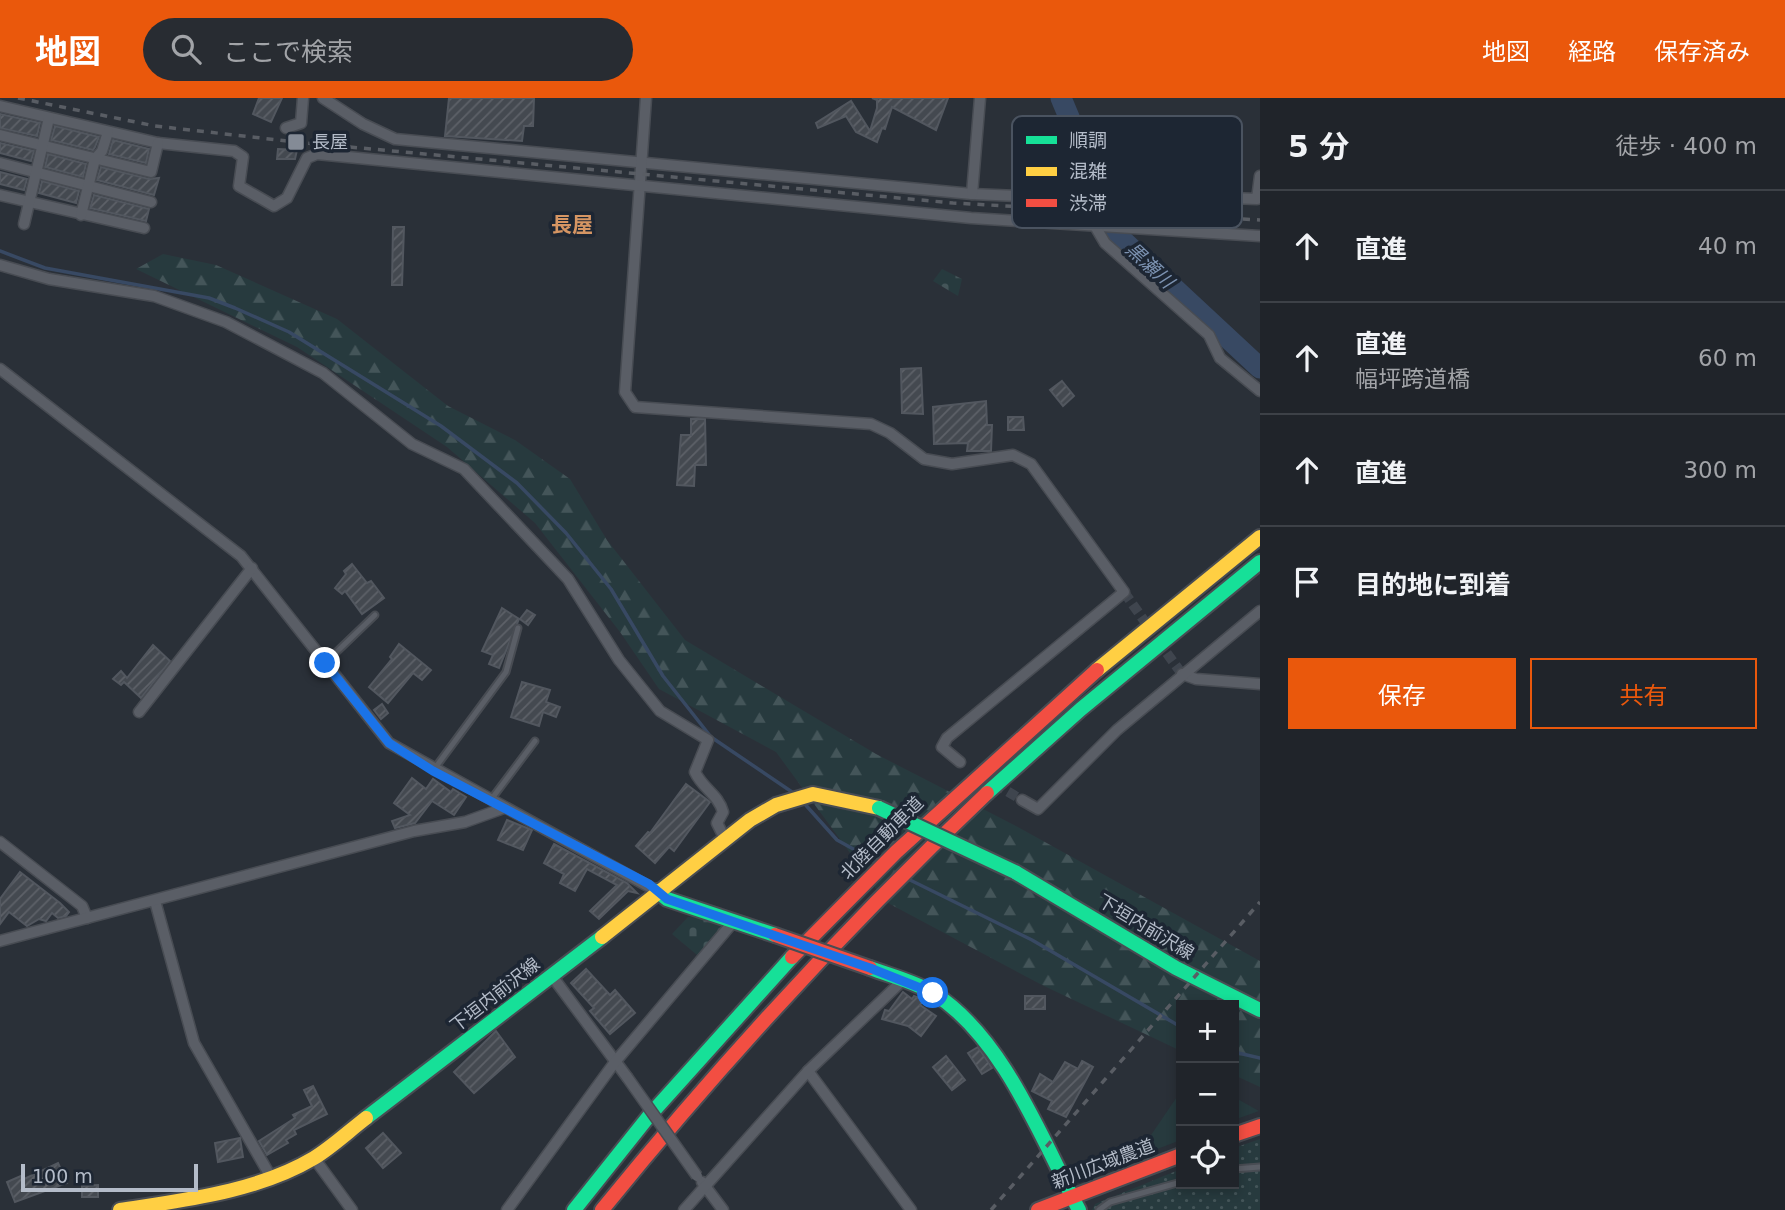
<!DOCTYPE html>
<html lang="ja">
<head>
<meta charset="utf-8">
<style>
	body { margin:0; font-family:"DejaVu Sans","Noto Sans JP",sans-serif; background:#282c32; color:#f1f3f6 }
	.controls { position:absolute; right:21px; bottom:21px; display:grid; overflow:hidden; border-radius:0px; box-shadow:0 4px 10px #0003 }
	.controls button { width:63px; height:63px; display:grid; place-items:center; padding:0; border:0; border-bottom:2px solid #3d4147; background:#20242a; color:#f1f3f6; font:35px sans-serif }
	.scale { position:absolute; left:21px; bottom:18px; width:177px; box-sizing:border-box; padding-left:7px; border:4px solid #b4bcc9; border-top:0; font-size:19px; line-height:24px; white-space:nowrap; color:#b4bcc9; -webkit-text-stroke:5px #1d2633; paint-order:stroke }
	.stop { position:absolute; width:21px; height:21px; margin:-16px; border:5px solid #1a73e8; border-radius:50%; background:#fff }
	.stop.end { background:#1a73e8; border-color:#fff; box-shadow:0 2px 7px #0008 }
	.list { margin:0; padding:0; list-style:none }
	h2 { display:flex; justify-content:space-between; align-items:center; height:91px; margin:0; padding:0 28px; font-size:30px }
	h2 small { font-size:23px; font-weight:400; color:#a2a4a8 }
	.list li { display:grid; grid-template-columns:46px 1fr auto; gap:21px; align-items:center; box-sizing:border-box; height:112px; padding:0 28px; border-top:2px solid #3d4147 }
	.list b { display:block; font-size:26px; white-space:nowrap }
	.list p { margin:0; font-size:23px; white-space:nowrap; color:#a2a4a8 }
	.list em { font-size:23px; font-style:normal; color:#a2a4a8 }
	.actions { display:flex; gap:14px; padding:21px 28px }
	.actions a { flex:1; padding:16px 0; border:2px solid #ea580c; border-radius:0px; text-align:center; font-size:24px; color:#ea580c }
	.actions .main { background:#ea580c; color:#fff }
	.icon { flex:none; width:38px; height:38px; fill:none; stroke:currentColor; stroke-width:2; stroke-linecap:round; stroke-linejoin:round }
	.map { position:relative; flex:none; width:1260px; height:1112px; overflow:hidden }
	header { display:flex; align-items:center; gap:42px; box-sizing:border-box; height:98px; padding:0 35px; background:#ea580c; color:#fff }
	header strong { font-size:33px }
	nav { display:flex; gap:38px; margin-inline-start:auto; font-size:24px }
	.search { width:490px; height:63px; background:#282c32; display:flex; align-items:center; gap:18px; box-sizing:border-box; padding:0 24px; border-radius:38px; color:#a2a4a8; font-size:26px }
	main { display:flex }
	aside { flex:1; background:#20242a }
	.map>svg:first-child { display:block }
</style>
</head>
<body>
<header>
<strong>地図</strong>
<div class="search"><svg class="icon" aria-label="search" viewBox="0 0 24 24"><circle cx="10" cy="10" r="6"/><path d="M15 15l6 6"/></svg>ここで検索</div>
<nav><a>地図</a><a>経路</a><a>保存済み</a></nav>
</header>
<main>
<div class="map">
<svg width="1260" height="1112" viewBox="0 0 1260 1112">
	<defs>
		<pattern id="forest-firs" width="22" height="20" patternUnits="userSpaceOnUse" patternTransform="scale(1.75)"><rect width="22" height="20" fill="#273a3e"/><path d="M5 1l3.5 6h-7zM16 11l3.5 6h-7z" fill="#445559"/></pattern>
		<pattern id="cemetery-stones" width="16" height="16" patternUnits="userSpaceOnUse" patternTransform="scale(1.75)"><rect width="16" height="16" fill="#273a3e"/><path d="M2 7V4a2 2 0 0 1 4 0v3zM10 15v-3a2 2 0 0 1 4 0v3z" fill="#445559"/></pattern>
		<pattern id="park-dots" width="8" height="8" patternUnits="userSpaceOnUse" patternTransform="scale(1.75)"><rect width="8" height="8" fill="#273a3e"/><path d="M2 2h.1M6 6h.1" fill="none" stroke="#445559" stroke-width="1.8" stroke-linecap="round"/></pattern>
		<pattern id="building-hatch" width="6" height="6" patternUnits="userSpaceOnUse" patternTransform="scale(1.75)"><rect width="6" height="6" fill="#444950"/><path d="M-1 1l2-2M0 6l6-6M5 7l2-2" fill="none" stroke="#5d6168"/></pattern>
	</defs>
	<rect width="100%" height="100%" fill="#2a3038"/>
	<g fill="#273a3e">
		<polygon points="1181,993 1181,1042 1136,1059"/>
		<polygon points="1234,999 1259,1013 1234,1022"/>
	</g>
	<polygon fill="url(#forest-firs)" points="163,156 216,167 337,221 448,308 515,342 570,381 607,442 685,542 876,656 1016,728 1260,863 1260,989 1234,977 1234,907 1181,907 1181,953 1042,887 886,804 776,654 659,591 620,534 535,425 447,349 297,249 136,171"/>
	<g fill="url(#cemetery-stones)">
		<polygon points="942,171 962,181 958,198 933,183"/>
		<polygon points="688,819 702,819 725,827 697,857 672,836"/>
	</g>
	<polygon fill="url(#park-dots)" points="1260,1041 1260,1112 1092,1112 1095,1106 1181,1071 1181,1086 1234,1086 1234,1050"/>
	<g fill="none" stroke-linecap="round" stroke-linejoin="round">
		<g stroke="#384963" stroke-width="3.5">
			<polyline points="0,153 45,170 209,200 235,210 289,234 441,328 517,385 566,435 611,491 663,578 711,639 795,696"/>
			<polyline points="803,704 837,742 875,763"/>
			<polyline points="906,780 1032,842 1181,929"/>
			<polyline points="1234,954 1260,960"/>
		</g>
		<polyline stroke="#384963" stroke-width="21" points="1061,0 1119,139 1260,270"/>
	</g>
	<g fill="url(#building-hatch)" stroke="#52575f" stroke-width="2">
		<polygon points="259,0 282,0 271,24 253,16"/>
		<polygon points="449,0 534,0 533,28 524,28 522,43 445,38"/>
		<polygon points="872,0 948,0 936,32 892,9 885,31 882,30 877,44 856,34 846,18 818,30 816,25 851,3 870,33 877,10 877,2"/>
		<polygon points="0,16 40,25 37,38 0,30"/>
		<polygon points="55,28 99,39 95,49 93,52 51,42"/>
		<polygon points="113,42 149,51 146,65 109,56"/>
		<polygon points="0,45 34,53 31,63 0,55"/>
		<polygon points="278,51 297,52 295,61 277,61"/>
		<polygon points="48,56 86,66 83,79 45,69"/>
		<polygon points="101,69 149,81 159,80 154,97 97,82"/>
		<polygon points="0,74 27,81 24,92 0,86"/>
		<polygon points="42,83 79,93 76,105 39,95"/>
		<polygon points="94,97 149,111 146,123 90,110"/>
		<polygon points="393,129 404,129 402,187 392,187"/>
		<polygon points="921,270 923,316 902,315 901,271"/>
		<polygon points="1062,283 1074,298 1063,308 1050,292"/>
		<polygon points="986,303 987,327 992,327 991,353 967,353 968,345 934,346 933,309"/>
		<polygon points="1008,319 1023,319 1024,332 1008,332"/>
		<polygon points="691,321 705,321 706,367 695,367 694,388 677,387 681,337 691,337"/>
		<polygon points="352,466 367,485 371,483 384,500 362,516 345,493 342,496 335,490 346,476 344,473"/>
		<polygon points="502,510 519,521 499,570 489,566 493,557 482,553"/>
		<polygon points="527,512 535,517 528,527 520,521"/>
		<polygon points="399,546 431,572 422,582 413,575 388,605 369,589 392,561 390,559"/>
		<polygon points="153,547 170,563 141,600 124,584 121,587 113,581 121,573 127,580"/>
		<polygon points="522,584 550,592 546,604 560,609 556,619 543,614 539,628 511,619"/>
		<polygon points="382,606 388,615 381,621 374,612"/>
		<polygon points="412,680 426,691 433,681 451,694 453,691 466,699 454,717 432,703 415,725 395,730 392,723 410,717 394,705"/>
		<polygon points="686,686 710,704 674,753 669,749 655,765 636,748 648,734 650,735"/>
		<polygon points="507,722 532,732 523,752 498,742"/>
		<polygon points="554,746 627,785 637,795 628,793 599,821 590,813 617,787 587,771 575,793 560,785 564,776 544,765"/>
		<polygon points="20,774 60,805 69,814 66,818 58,820 52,815 46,823 39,821 27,828 9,814 0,826 0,801"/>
		<polygon points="586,871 610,897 615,892 635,915 610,936 590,913 594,910 571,885"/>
		<polygon points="903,894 912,901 914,898 924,902 920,907 936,918 921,938 908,928 882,921 885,912 889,913"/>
		<rect x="1025" y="898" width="20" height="13"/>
		<polygon points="496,933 515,959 474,995 454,974"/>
		<polygon points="978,949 992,970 982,976 968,955"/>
		<polygon points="946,958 965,982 952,992 933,969"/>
		<polygon points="1082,963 1093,969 1066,1019 1048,1011 1052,1003 1032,993 1040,976 1053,984 1065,964 1078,971"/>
		<polygon points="313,988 327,1016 294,1032 296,1036 286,1042 288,1045 267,1057 259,1043 295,1020 293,1017 312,1008 304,992"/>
		<polygon points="383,1035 401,1055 383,1070 366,1050"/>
		<polygon points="240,1040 243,1059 218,1064 215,1045"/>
		<polygon points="58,1065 67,1085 15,1104 7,1084 21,1078 22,1082"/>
		<polygon points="98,1087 98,1099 82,1099 82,1088"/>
	</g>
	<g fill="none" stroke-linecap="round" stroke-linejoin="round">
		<g stroke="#3f454e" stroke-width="10" stroke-dasharray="10 5" stroke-linecap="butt">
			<polyline points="1124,494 1150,531"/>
			<polyline points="1158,543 1182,576"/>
			<polyline points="995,686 1022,702"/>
		</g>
		<g stroke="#484c53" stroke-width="9">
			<g id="lane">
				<polyline points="325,565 375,517"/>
				<polyline points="435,670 506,574 518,530"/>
				<polyline points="490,703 535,643"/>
				<polyline points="1234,1071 1260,1069"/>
				<polyline points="1099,1112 1110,1104 1181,1084"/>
			</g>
		</g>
		<g stroke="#484c53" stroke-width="13">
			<g id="street">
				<polyline points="323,0 363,26 395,41 972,96 1092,101 1151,97 1257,101 1260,78"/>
				<polyline points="646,0 625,294 635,309 871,326 890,335 924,361 952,366 1013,357 1031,366 1124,494 947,640 942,649 960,664"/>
				<polyline points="0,8 158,45 234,53 243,59 239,88 274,108 287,100 307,60 317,56 971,120 1260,138"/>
				<polyline points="286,30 301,25 303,0"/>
				<polyline points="0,37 151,74 158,45"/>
				<polyline points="0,65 151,104"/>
				<polyline points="972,96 980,0"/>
				<polyline points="0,97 144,130"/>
				<polyline points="81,117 95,61 102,53 108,34"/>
				<polyline points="24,126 49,20"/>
				<polyline points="1095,128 1105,145 1209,237 1220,260 1260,293"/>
				<path d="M0,167L49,181L154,198L226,224L323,275L412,346L464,371L568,481L619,562L660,613L708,642L695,674C703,691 718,696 723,714L717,725L725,741"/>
				<polyline points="0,271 241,458 389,645 657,793"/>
				<polyline points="1182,576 1196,581 1260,586"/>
				<polyline points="139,614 252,470"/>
				<polyline points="1022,702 1038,711 1117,632 1260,513"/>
				<polyline points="0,744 82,808 87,820"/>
				<polyline points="155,803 194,945 272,1081"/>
				<polyline points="0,843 414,733 465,724 504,710"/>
				<polyline points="552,878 627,979"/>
				<polyline points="808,973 911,1112"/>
				<polyline points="314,1060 352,1112"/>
				<polyline points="702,1084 723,1112"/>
				<polyline points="507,1112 615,964 734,823"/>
				<polyline points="684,1112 808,973 902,883"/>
			</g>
		</g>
		<g stroke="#484c53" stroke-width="18">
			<g id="fast">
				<polyline points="987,695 1081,611 1260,464"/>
				<polyline points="1015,774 1176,870 1260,912"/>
				<polyline points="657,793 667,801 775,837"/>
				<path d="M870,870C891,878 916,884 935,896C1004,941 1041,1040 1079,1112"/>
				<polyline points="366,1020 602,839"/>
				<polyline points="574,1112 649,1018 792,859"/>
			</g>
		</g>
		<g stroke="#484c53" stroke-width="18">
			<g id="slow">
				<polyline points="1097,572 1260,439"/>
				<polyline points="602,839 750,722 776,707 813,696 879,710"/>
				<path d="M120,1112C184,1102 257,1094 314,1060C332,1049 349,1033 366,1020"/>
			</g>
		</g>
		<g stroke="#484c53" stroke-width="18">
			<g id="jam">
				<polyline points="792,859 896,754 1097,572"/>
				<polyline points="1234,1037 1260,1028"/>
				<path d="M602,1112C722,964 849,826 987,695"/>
				<polyline points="1038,1112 1181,1057"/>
			</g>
		</g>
		<use href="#lane" stroke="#5a5e66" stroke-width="5"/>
		<use href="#street" stroke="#5a5e66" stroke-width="10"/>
		<use href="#fast" stroke="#16e098" stroke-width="14"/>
		<use href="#slow" stroke="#ffcf43" stroke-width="14"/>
		<use href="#jam" stroke="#f24e42" stroke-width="14"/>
		<g stroke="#595d64" stroke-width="3.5" stroke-dasharray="7 7" stroke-linecap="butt">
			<polyline points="18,0 155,28 296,44 953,105 1260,122"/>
			<polyline points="991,1112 1260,804"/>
		</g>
		<g stroke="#484c53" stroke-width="13" stroke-linecap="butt">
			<polyline id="street-bridge" points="627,979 697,1078"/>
		</g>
		<g stroke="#484c53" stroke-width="18" stroke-linecap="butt">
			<polyline id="fast-bridge" points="879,710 1015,774"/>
		</g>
		<g stroke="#484c53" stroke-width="18" stroke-linecap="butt">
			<polyline id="jam-bridge" points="775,837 870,870"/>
		</g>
		<use href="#street-bridge" stroke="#5a5e66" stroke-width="10"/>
		<use href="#fast-bridge" stroke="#16e098" stroke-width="14"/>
		<use href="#jam-bridge" stroke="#f24e42" stroke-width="14"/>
	</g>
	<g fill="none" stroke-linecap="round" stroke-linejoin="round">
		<polyline stroke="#1a73e8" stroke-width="9" points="325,565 389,645 433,673 649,786 667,801 870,870 933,895"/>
	</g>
	<rect fill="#848b96" stroke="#1d2633" stroke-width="2.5" x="287" y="35" width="18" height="18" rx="3.5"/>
	<g text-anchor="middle" stroke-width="7" stroke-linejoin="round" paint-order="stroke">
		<g font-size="18" fill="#b4bcc9" stroke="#1d2633" text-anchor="start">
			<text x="312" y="50">長屋</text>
		</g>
		<g font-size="18" fill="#b4bcc9" stroke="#1d2633">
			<text transform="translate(882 740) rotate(-45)" y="6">北陸自動車道</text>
			<text transform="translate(1146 829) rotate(31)" y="6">下垣内前沢線</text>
			<text transform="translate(495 897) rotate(-38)" y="6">下垣内前沢線</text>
			<text transform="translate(1103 1066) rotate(-21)" y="6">新川広域農道</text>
		</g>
		<g font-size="19" font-style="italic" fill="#7c92b1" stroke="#1d2633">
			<text transform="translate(1150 167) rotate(43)" y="7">黒瀬川</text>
		</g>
		<g font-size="21" font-weight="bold" fill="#d59563" stroke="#1d2633">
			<text x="572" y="134">長屋</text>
		</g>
	</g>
	<rect x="1012" y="18" width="230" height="112" rx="10" fill="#1d2633" stroke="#4a5360" stroke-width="2"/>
	<rect x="1026" y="38" width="31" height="8" fill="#16e098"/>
	<rect x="1026" y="69" width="31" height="9" fill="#ffcf43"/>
	<rect x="1026" y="101" width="31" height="8" fill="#f24e42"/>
	<g font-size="19" fill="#b4bcc9">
		<text x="1069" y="49">順調</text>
		<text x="1069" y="80">混雑</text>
		<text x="1069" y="112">渋滞</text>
	</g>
</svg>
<div class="controls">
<button>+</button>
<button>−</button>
<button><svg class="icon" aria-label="locate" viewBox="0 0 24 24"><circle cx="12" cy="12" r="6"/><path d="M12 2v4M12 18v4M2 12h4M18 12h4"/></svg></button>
</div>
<div class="scale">100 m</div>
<div class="stop" style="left:933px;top:895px"></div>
<div class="stop end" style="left:325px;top:565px"></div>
</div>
<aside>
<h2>5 分<small>徒歩 · 400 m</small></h2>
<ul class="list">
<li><svg class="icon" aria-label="ahead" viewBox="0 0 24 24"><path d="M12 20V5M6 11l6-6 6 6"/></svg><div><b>直進</b></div><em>40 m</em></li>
<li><svg class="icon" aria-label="ahead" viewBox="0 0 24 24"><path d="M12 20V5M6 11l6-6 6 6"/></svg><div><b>直進</b><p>幅坪跨道橋</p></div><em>60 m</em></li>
<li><svg class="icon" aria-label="ahead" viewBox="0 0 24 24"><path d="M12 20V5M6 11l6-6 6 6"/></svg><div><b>直進</b></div><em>300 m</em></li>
<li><svg class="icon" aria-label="arrive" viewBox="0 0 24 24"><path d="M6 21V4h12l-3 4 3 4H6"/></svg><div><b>目的地に到着</b></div></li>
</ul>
<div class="actions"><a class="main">保存</a><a>共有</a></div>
</aside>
</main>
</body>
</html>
